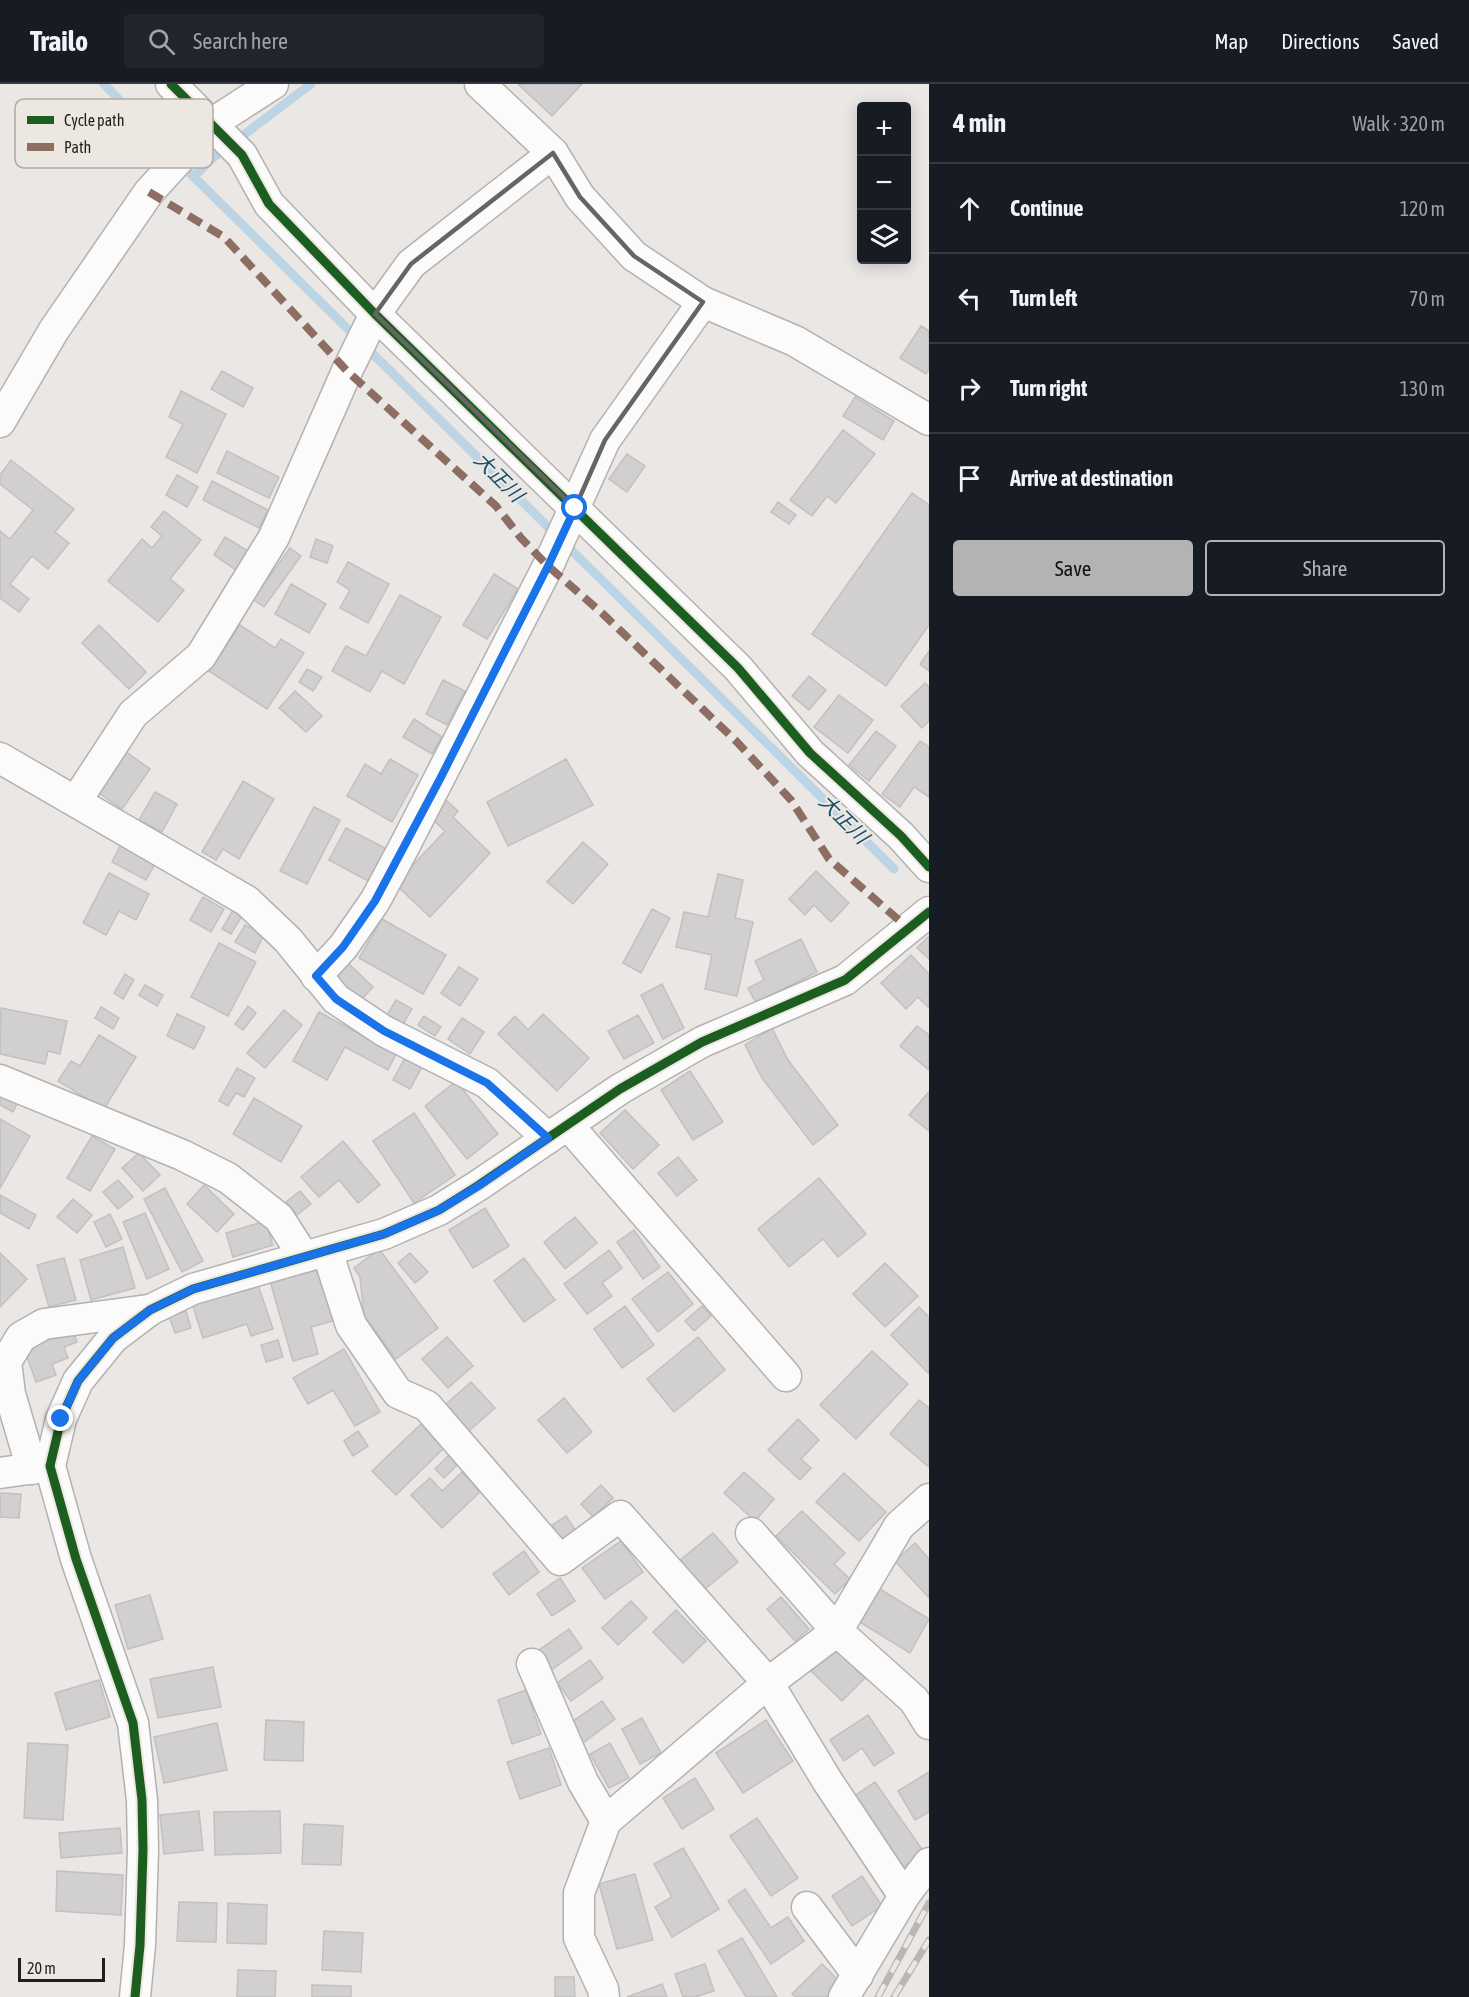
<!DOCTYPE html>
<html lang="en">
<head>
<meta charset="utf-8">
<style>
	body { margin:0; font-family:"Asap Condensed","Noto Sans JP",sans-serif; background:#20242c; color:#f1f3f6 }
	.controls { position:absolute; right:18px; top:18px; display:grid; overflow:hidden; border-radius:6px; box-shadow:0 3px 15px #0003 }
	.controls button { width:54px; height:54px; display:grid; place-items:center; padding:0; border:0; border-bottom:2px solid #363941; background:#171b24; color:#f1f3f6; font:30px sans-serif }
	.scale { position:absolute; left:18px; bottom:15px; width:87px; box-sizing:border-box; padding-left:6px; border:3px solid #211f1d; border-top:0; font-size:16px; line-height:21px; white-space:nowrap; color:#211f1d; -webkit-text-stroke:4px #ede7e2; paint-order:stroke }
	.stop { position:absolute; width:18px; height:18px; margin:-14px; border:4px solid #1a73e8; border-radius:50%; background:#fff }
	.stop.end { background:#1a73e8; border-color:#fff; box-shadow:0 2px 6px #0008 }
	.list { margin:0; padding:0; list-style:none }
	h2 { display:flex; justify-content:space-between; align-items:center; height:78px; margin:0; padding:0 24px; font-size:26px }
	h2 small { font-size:20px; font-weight:400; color:#9ea1a6 }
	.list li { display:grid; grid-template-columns:39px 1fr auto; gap:18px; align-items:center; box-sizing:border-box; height:90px; padding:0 24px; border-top:2px solid #363941 }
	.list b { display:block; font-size:22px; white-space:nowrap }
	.list em { font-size:20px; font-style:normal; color:#9ea1a6 }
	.actions { display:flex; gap:12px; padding:18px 24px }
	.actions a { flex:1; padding:14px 0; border:2px solid #b3b3b4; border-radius:6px; text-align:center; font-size:21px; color:#b3b3b4 }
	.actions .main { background:#b3b3b4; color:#111 }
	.icon { flex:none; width:33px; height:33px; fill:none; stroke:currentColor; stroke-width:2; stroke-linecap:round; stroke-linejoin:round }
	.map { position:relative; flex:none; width:929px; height:1913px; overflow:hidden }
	header { display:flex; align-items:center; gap:36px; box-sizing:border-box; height:84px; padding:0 30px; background:#171b24; border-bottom:2px solid #363941 }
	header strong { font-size:28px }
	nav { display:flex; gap:33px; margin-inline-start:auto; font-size:21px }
	.search { width:420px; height:54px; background:#20242c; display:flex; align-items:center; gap:15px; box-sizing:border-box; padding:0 21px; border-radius:6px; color:#9ea1a6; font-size:22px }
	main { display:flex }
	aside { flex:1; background:#171b24 }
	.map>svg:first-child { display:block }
</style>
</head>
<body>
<header>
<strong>Trailo</strong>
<div class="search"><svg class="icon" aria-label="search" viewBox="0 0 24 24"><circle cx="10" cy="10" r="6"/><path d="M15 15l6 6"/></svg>Search here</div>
<nav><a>Map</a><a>Directions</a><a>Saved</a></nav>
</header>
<main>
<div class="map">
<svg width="929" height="1913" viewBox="0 0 929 1913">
	<rect width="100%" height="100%" fill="#eae7e5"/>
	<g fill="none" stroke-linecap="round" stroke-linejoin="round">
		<g stroke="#bcd4e4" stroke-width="9">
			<polyline points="104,0 194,93 894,785"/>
			<polyline points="194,93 209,77 311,0"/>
		</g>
	</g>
	<g fill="#d1cfcf" stroke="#c2c0c0" stroke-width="1.5">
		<polygon points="518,0 582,0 552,32"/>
		<polygon points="921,242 929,247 929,285 926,290 900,274"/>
		<polygon points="222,287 253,304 243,323 211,305"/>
		<polygon points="181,307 226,330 197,389 166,373 183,340 169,333"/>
		<polygon points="855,313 894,337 883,356 843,332"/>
		<polygon points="843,346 875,370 836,419 827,412 812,432 790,416"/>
		<polygon points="227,367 279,393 269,414 217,389"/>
		<polygon points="627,370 645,382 627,408 609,395"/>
		<polygon points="11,376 74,425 55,448 69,459 48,485 32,472 10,500 29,515 19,528 0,514 0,447 10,455 33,426 0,400 0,391"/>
		<polygon points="177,391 198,403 187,423 166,411"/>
		<polygon points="212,397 268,426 259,444 203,416"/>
		<polygon points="912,409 929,421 929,541 886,602 812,550"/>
		<polygon points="778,418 796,431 789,440 771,428"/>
		<polygon points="164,427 201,456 170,495 184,506 158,538 108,497 142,455 152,464 162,452 151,443"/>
		<polygon points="225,453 251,469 239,488 214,471"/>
		<polygon points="316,455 333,462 327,479 310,473"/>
		<polygon points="290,464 301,472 264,523 253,515"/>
		<polygon points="348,478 389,500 368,539 340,524 350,506 337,498"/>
		<polygon points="494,490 518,505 487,555 463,541"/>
		<polygon points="291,500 326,520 309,549 275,530"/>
		<polygon points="400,511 441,533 404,600 382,587 370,608 332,587 346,562 366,572"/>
		<polygon points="99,541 146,588 129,605 82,559"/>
		<polygon points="240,541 275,564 281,555 304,569 267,625 209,587"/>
		<polygon points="929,567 929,587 920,580"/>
		<polygon points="307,585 322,593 313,607 299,598"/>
		<polygon points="809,592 826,606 809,626 792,612"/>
		<polygon points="443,596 465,607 447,641 426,630"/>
		<polygon points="925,599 929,603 929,637 922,644 901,622"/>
		<polygon points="295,607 322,632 306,648 279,624"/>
		<polygon points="839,611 873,636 848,669 814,643"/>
		<polygon points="414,635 442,653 432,670 403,653"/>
		<polygon points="876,647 896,662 869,697 849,681"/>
		<polygon points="920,657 929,663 929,713 914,703 900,723 882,710"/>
		<polygon points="125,667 150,685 122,725 96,707"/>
		<polygon points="390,675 418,691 392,738 347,712 365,680 381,690"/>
		<polygon points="566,675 593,721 508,762 487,718"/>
		<polygon points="243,697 274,715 239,775 223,765 216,776 202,768"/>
		<polygon points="155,708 177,720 162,748 139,736"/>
		<polygon points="446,716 458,727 453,733 490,769 430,833 395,800 445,747 430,733"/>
		<polygon points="314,723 340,736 307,800 280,787"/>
		<polygon points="346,744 387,765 370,798 329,776"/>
		<polygon points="583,758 608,780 573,820 547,798"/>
		<polygon points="121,760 156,778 146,796 112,778"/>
		<polygon points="816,787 849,819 831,838 814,821 805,831 789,815"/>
		<polygon points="109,789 149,810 136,836 119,827 106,851 83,839"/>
		<polygon points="718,790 743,796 735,834 753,838 737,912 705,905 712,871 676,863 684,828 708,833"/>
		<polygon points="203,813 224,825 211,848 190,836"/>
		<polygon points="652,825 670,834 641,889 623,879"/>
		<polygon points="233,826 242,832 231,850 222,845"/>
		<polygon points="382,835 446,871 423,910 359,874"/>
		<polygon points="245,841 264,850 255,869 235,858"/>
		<polygon points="929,852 929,875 917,864"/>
		<polygon points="801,855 817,888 756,919 748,904 764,896 755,877"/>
		<polygon points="219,859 256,878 228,932 191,913"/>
		<polygon points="911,871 929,890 929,924 918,913 906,925 881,899"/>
		<polygon points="349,880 373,903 360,917 336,893"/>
		<polygon points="459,883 478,895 460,922 441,909"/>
		<polygon points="125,890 134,896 123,915 114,909"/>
		<polygon points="662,900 684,944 663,955 641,911"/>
		<polygon points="145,901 163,911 157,922 139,911"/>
		<polygon points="396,916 412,925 403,940 387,931"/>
		<polygon points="248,922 256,929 243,946 235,940"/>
		<polygon points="101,923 119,934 113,945 95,934"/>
		<polygon points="1,924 67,937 60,970 48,967 45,980 0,970"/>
		<polygon points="284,926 302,941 265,984 247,969"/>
		<polygon points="319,928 396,970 388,986 345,963 327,996 293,977"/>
		<polygon points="177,930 205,943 194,965 167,952"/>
		<polygon points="543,930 589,974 557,1007 498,950 515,932 528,946"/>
		<polygon points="638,931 654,959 624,975 608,947"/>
		<polygon points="424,932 441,943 435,952 418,941"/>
		<polygon points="462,934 484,948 470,970 448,955"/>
		<polygon points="917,942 929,951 929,986 900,962"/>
		<polygon points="772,944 788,976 838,1041 813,1061 762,994 745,961"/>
		<polygon points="99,951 136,973 104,1025 58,997 71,977 80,982"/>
		<polygon points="405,974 422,983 410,1005 393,996"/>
		<polygon points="237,984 255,994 244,1013 236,1009 228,1022 219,1017"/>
		<polygon points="690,987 723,1038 693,1056 661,1006"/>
		<polygon points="456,997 498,1050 467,1075 425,1022"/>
		<polygon points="0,1008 18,1018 13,1028 0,1021"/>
		<polygon points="929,1008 929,1047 909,1031"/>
		<polygon points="254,1014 302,1042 281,1078 233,1050"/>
		<polygon points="625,1026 659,1061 633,1085 600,1049"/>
		<polygon points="414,1029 455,1091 414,1119 373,1057"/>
		<polygon points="0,1035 30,1052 0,1104"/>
		<polygon points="92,1052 115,1065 90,1107 67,1094"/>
		<polygon points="343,1057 380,1101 358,1119 339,1096 319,1113 301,1093"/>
		<polygon points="139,1069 160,1091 143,1107 122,1084"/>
		<polygon points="678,1073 697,1096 677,1112 658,1089"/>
		<polygon points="819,1094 866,1150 838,1173 823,1155 789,1183 758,1145"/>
		<polygon points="118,1096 133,1113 118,1125 103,1108"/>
		<polygon points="204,1101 234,1130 217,1148 187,1120"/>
		<polygon points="165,1104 203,1177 182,1188 144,1115"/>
		<polygon points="300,1107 311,1120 297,1131 286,1118"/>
		<polygon points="0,1111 36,1131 29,1145 0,1129"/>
		<polygon points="73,1115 92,1131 77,1149 57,1133"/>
		<polygon points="485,1124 509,1162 473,1184 449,1146"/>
		<polygon points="145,1129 169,1185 147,1195 123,1138"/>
		<polygon points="110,1130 122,1155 106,1163 94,1138"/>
		<polygon points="575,1133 597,1159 565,1185 544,1158"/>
		<polygon points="265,1137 273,1161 233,1173 226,1149"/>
		<polygon points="634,1146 660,1183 643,1195 617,1158"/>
		<polygon points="123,1163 135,1204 91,1216 80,1176"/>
		<polygon points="379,1165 438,1244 396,1275 364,1232 360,1193 354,1184"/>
		<polygon points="609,1166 622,1184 602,1199 612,1212 587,1230 564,1200"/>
		<polygon points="0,1169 27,1195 0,1223"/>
		<polygon points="410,1169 428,1188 415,1199 398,1179"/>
		<polygon points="64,1174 76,1216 49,1223 37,1181"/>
		<polygon points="524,1174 555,1216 524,1238 494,1197"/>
		<polygon points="885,1179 918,1212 885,1243 853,1210"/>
		<polygon points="318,1183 333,1237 311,1243 318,1270 293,1277 270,1197"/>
		<polygon points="668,1188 693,1220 658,1248 632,1215"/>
		<polygon points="257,1198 273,1245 251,1252 247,1240 203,1254 192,1219"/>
		<polygon points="625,1222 654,1261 622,1284 594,1245"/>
		<polygon points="702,1222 711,1232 694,1247 685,1237"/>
		<polygon points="919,1223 929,1233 929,1290 891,1251"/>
		<polygon points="186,1227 191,1244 175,1249 169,1232"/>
		<polygon points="73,1247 77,1258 64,1263 68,1274 52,1280 56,1291 36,1298 24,1264"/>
		<polygon points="447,1253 473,1282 448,1304 422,1275"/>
		<polygon points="698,1253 725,1286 674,1328 647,1295"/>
		<polygon points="278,1256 283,1273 266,1278 261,1261"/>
		<polygon points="344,1265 380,1328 355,1342 333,1306 308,1320 293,1294"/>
		<polygon points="872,1267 908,1300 856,1355 820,1321"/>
		<polygon points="471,1298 495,1324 469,1347 445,1321"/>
		<polygon points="564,1314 592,1348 567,1369 538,1336"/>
		<polygon points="919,1316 929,1324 929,1383 890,1350"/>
		<polygon points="798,1335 819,1356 801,1375 811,1384 800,1396 768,1366"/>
		<polygon points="421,1340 444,1364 396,1411 372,1387"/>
		<polygon points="358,1347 368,1362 353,1372 344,1357"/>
		<polygon points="449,1371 458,1380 444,1394 435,1385"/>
		<polygon points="462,1388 480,1408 442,1444 411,1411 430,1394 442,1407"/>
		<polygon points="744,1388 774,1415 755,1437 724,1409"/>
		<polygon points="844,1389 886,1428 859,1457 816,1418"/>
		<polygon points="601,1401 613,1414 593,1433 581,1420"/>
		<polygon points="0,1409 21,1410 19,1434 0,1433"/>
		<polygon points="802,1427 845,1469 834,1480 850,1495 835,1510 776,1452"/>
		<polygon points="566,1432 576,1447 561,1456 552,1441"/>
		<polygon points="713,1449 738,1478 705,1505 680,1476"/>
		<polygon points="621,1457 643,1488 605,1515 582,1484"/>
		<polygon points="915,1459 929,1475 929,1514 895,1477"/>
		<polygon points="524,1467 539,1488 509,1511 493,1490"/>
		<polygon points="560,1494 575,1517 552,1532 537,1510"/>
		<polygon points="878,1504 929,1535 910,1569 858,1537"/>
		<polygon points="150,1511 163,1555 128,1565 115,1521"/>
		<polygon points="781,1513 809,1545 795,1557 767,1525"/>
		<polygon points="631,1517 647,1534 618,1561 602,1544"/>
		<polygon points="676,1526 706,1557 683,1579 653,1548"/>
		<polygon points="569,1545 582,1564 550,1587 536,1568"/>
		<polygon points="834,1564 865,1594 842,1617 811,1587"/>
		<polygon points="590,1576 603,1594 571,1617 557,1599"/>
		<polygon points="213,1583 221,1623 158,1634 150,1595"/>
		<polygon points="99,1596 110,1633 66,1646 55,1609"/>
		<polygon points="526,1606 541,1650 512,1660 498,1616"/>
		<polygon points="602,1617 615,1635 583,1659 569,1640"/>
		<polygon points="868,1631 894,1669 874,1682 862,1664 844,1677 830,1656"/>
		<polygon points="642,1634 661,1669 640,1680 622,1645"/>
		<polygon points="266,1636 304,1638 303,1677 264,1676"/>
		<polygon points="766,1636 793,1677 743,1709 716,1669"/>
		<polygon points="217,1639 227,1686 164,1699 154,1653"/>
		<polygon points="28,1659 68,1661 63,1736 24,1734"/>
		<polygon points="610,1659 629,1694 609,1704 590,1670"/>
		<polygon points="549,1664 561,1701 520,1715 507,1678"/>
		<polygon points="929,1688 929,1728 915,1736 898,1707"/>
		<polygon points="695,1694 714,1725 682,1745 663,1714"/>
		<polygon points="875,1698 924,1768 903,1783 853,1713"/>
		<polygon points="199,1727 203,1766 164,1770 160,1731"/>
		<polygon points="280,1727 281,1769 215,1771 214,1728"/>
		<polygon points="757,1734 798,1794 771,1812 730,1752"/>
		<polygon points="304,1740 343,1742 341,1781 302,1780"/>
		<polygon points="120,1744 122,1769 61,1774 59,1749"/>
		<polygon points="683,1764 719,1825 672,1853 655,1823 672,1813 654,1780"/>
		<polygon points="57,1787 123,1791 121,1831 56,1827"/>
		<polygon points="635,1790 653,1856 617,1865 599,1800"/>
		<polygon points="862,1792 882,1822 852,1842 832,1812"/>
		<polygon points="745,1805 771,1844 788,1833 804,1857 771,1880 728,1817"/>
		<polygon points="179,1818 217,1819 216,1858 177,1857"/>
		<polygon points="228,1819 267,1821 266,1860 227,1859"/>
		<polygon points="324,1847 363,1849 361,1888 322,1886"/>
		<polygon points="742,1854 777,1913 746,1913 718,1867"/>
		<polygon points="705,1880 714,1907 695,1913 683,1913 675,1890"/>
		<polygon points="822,1880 841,1899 827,1913 796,1913 792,1910"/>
		<polygon points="238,1886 276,1887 275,1913 237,1913"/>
		<polygon points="555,1893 574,1893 575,1913 555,1913"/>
		<polygon points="662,1900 667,1913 627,1913"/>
		<polygon points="312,1901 351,1902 351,1913 312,1913"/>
	</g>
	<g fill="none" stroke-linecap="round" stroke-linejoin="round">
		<g stroke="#b4b1af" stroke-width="33">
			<g id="minor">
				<polyline points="171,0 242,71 269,120 375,230 738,584 810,669 901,752 929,783"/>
				<polyline points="480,0 553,69 580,113 634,172 703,218 795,257 929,336"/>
				<polyline points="0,338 54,246 149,108 211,40 273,0"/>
				<polyline points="0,674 247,817 288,856 336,915 384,947 487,999 548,1054"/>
				<polyline points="76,717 133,630 201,572 274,453 347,287 375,230 411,180 553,69"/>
				<polyline points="316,892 343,863 375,817 404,763 548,482 605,356 703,218"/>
				<polyline points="0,996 182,1071 228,1094 279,1134 304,1173"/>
				<polyline points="568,1041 786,1292"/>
				<polyline points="327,1167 351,1241 398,1309 427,1322 560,1476 620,1432 768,1599 828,1698 904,1812 844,1913"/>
				<polyline points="32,1385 10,1310 6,1278 21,1253 44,1240 148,1226"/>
				<polyline points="0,1389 50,1382"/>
				<polyline points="751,1449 837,1547 914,1616 929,1640"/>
				<polyline points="532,1580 583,1698 606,1737"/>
				<polyline points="904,1812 929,1779"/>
				<polyline points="807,1823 858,1891"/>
				<polyline points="135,1913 140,1861 143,1766 142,1716 133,1639 76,1475 50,1382 61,1335 78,1297 113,1254 150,1226 193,1205 384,1150 439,1126 479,1101 620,1005 702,958 845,896 929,828"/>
				<polyline points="604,1913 603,1905 579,1854 579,1809 606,1737 768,1599 837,1547 899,1442 929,1415"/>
			</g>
		</g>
		<use href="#minor" stroke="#fcfbfb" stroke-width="30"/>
		<g stroke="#b7b7b6" stroke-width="7">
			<g id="rail">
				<polyline points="878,1913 929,1819"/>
				<polyline points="894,1913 929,1856"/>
			</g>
		</g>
		<use href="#rail" stroke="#ede7e2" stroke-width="4.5" stroke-dasharray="14" stroke-linecap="butt"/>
		<polyline stroke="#8d6e63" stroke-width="8" stroke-dasharray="15 8" stroke-linecap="butt" points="149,108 224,153 347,287 496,422 521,454 548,482 603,530 736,657 791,716 829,775 909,845"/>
		<g stroke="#ede7e2" stroke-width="13">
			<g id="cycleway">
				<polyline points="171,0 242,71 269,120 375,230 738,584 810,669 901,752 929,783"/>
				<polyline points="135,1913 140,1861 143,1766 142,1716 133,1639 76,1475 50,1382 61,1335 78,1297 113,1254 150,1226 193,1205 384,1150 439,1126 479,1101 620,1005 702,958 845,896 929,828"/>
			</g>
		</g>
		<use href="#cycleway" stroke="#1b5e20" stroke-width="9"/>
	</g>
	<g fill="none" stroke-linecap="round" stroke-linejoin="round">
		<polyline stroke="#1a73e8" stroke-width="8" points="61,1335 78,1297 113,1254 150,1226 193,1205 384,1150 439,1126 480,1101 548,1054 487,999 384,947 336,915 316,892 343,863 375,817 440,695 548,482 575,424"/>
	</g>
	<path fill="none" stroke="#676563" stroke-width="4.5" stroke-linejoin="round" d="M553,69L580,113L634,172L703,218L605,356L575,424L375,230L411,180Z"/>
	<g text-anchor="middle" stroke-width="4.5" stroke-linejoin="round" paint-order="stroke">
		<g font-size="20" font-style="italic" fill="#125070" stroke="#ede7e2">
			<text transform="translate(499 393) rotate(45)" y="7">大正川</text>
			<text transform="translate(844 735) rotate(45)" y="7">大正川</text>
		</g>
	</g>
	<rect x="15" y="15" width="198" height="69" rx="9" fill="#ede7e2" stroke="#b0aba7" stroke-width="1.5"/>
	<rect x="27" y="32" width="27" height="8" fill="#1b5e20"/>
	<rect x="27" y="59" width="27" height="8" fill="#8d6e63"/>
	<g font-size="16" fill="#211f1d">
		<text x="64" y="42">Cycle path</text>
		<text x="64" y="69">Path</text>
	</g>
</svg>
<div class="controls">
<button>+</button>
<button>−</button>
<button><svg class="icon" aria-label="layers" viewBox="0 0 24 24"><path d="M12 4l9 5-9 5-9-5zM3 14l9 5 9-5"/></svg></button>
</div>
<div class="scale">20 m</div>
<div class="stop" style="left:575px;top:424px"></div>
<div class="stop end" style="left:61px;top:1335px"></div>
</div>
<aside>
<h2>4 min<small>Walk · 320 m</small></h2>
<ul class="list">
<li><svg class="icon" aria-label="ahead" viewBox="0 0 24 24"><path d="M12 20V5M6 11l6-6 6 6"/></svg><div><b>Continue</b></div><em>120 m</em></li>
<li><svg class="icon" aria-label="left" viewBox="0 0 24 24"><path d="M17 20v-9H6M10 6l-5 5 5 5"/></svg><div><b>Turn left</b></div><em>70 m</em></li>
<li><svg class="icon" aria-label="right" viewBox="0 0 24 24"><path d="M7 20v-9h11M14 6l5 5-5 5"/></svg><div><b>Turn right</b></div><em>130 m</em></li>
<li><svg class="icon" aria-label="arrive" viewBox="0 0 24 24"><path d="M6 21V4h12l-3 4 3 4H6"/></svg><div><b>Arrive at destination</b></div></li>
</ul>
<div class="actions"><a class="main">Save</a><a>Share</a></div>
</aside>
</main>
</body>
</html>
